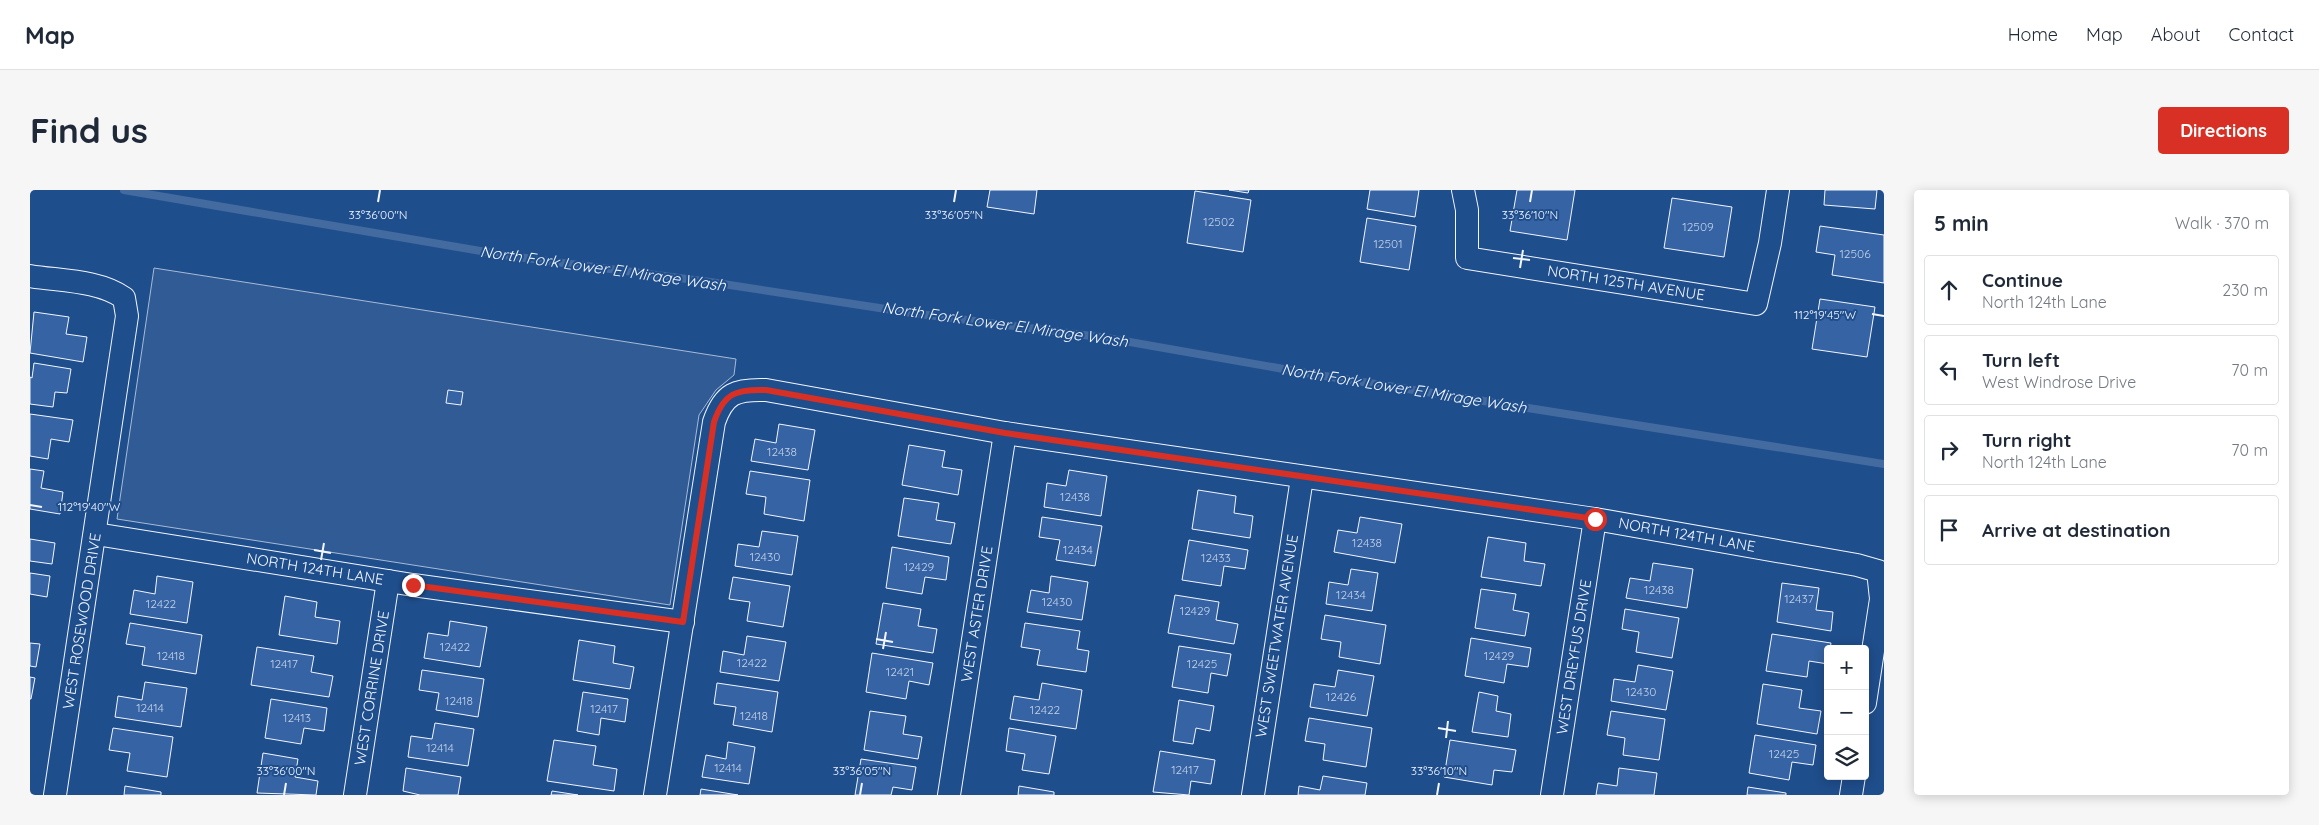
<!DOCTYPE html>
<html lang="en">
<head>
<meta charset="utf-8">
<style>
	body { margin:0; font-family:Quicksand,sans-serif; background:#f6f6f7; color:#1f2937 }
	.controls { position:absolute; right:15px; bottom:15px; display:grid; overflow:hidden; border-radius:5px; box-shadow:0 2px 12px #0003 }
	.controls button { width:45px; height:45px; display:grid; place-items:center; padding:0; border:0; border-bottom:1px solid #e0e1e3; background:#fff; color:#1f2937; font:25px sans-serif }
	.stop { position:absolute; width:15px; height:15px; margin:-11px; border:4px solid #d93025; border-radius:50%; background:#fff }
	.stop.end { background:#d93025; border-color:#fff; box-shadow:0 1px 5px #0008 }
	.list { margin:0; padding:0; list-style:none }
	h2 { display:flex; justify-content:space-between; align-items:center; height:65px; margin:0; padding:0 20px; font-size:21px }
	h2 small { font-size:16px; font-weight:400; color:#747a83 }
	.list li { display:grid; grid-template-columns:32px 1fr auto; gap:15px; align-items:center; box-sizing:border-box; height:70px; margin:0 10px 10px; padding:0 10px; border:1px solid #e0e1e3; border-radius:5px }
	.list b { display:block; font-size:19px; white-space:nowrap }
	.list p { margin:0; font-size:16px; white-space:nowrap; color:#747a83 }
	.list em { font-size:16px; font-style:normal; color:#747a83 }
	.icon { flex:none; width:28px; height:28px; fill:none; stroke:currentColor; stroke-width:2; stroke-linecap:round; stroke-linejoin:round }
	.map { position:relative; flex:none; width:1854px; height:605px; overflow:hidden; border-radius:5px }
	header { display:flex; align-items:center; gap:30px; box-sizing:border-box; height:70px; padding:0 25px; background:#fff; border-bottom:1px solid #e0e1e3 }
	header strong { font-size:24px }
	nav { display:flex; gap:28px; margin-inline-start:auto; font-size:18px }
	.intro { display:flex; align-items:center; justify-content:space-between; box-sizing:border-box; height:120px; padding:0 30px }
	h1 { margin:0; font-size:35px }
	.button { padding:12px 22px; border-radius:5px; background:#d93025; color:#fff; font-size:18px; font-weight:700 }
	main { display:flex; gap:30px; padding:0 30px }
	aside { flex:1; background:#fff; border-radius:5px; box-shadow:0 2px 12px #0003 }
	.map>svg:first-child { display:block }
</style>
</head>
<body>
<header>
<strong>Map</strong>
<nav><a>Home</a><a>Map</a><a>About</a><a>Contact</a></nav>
</header>
<div class="intro"><h1>Find us</h1><a class="button">Directions</a></div>
<main>
<div class="map">
<svg width="1854" height="605" viewBox="0 0 1854 605">
	<rect width="100%" height="100%" fill="#1f4e8c"/>
	<polygon fill="#305b95" stroke="#a8bbd7" points="124,78 706,169 704,185 686,200 669,225 640,415 87,329"/>
	<g fill="none" stroke-linecap="round" stroke-linejoin="round">
		<polyline stroke="#446ba0" stroke-width="8" points="94,0 480,66 680,92 882,123 1077,148 1282,184 1854,274"/>
	</g>
	<g fill="#3563a3" stroke="#f2f6ff">
		<polygon points="960,0 1007,0 1004,24 957,17"/>
		<polygon points="1199,0 1219,0 1218,3"/>
		<polygon points="1340,0 1389,0 1385,27 1337,19"/>
		<polygon points="1487,0 1545,0 1537,50 1480,41"/>
		<polygon points="1795,0 1847,0 1845,19 1794,15"/>
		<polygon points="1165,1 1221,10 1213,62 1157,53"/>
		<polygon points="1642,8 1702,17 1694,67 1634,58"/>
		<polygon points="1337,28 1386,36 1379,80 1330,72"/>
		<polygon points="1790,36 1854,45 1854,93 1802,85 1805,65 1786,62"/>
		<polygon points="1790,109 1845,117 1837,167 1782,159"/>
		<polygon points="4,122 39,127 36,144 57,147 53,172 0,163"/>
		<polygon points="4,173 41,179 37,203 25,202 23,217 0,214 0,187 2,188"/>
		<polygon points="418,200 433,202 431,215 416,213"/>
		<polygon points="0,224 43,230 39,252 21,249 18,269 0,266"/>
		<polygon points="749,234 785,240 778,280 721,271 725,249 746,253"/>
		<polygon points="879,255 915,261 912,277 932,280 928,305 872,295"/>
		<polygon points="0,279 14,281 11,298 33,302 30,324 0,319"/>
		<polygon points="1039,280 1077,286 1071,326 1014,317 1017,293 1036,296"/>
		<polygon points="720,281 780,290 774,331 734,324 736,307 716,304"/>
		<polygon points="1168,300 1206,306 1204,323 1223,326 1220,348 1162,339"/>
		<polygon points="874,308 909,313 906,330 925,333 921,354 868,346"/>
		<polygon points="1012,327 1072,336 1065,376 1026,370 1030,350 1009,347"/>
		<polygon points="1330,327 1372,334 1365,373 1304,362 1308,340 1327,343"/>
		<polygon points="732,341 768,346 762,385 705,376 708,354 729,357"/>
		<polygon points="1458,347 1496,353 1494,371 1515,374 1511,396 1451,387"/>
		<polygon points="0,349 25,353 22,374 0,371"/>
		<polygon points="1159,350 1218,360 1215,379 1194,376 1191,396 1152,390"/>
		<polygon points="862,357 919,367 916,390 895,387 892,404 856,398"/>
		<polygon points="1623,373 1663,379 1657,418 1596,408 1600,388 1620,391"/>
		<polygon points="1321,379 1348,383 1342,421 1296,414 1299,392 1318,395"/>
		<polygon points="0,383 20,386 17,407 0,404"/>
		<polygon points="127,386 163,392 157,433 100,424 104,400 125,404"/>
		<polygon points="1021,386 1058,392 1052,430 997,422 1001,400 1019,403"/>
		<polygon points="703,387 760,396 753,437 717,431 720,412 699,409"/>
		<polygon points="1752,393 1789,398 1786,420 1803,422 1801,441 1747,432"/>
		<polygon points="1451,399 1486,404 1483,420 1499,423 1495,446 1445,438"/>
		<polygon points="1145,405 1189,412 1186,430 1208,434 1204,454 1138,443"/>
		<polygon points="255,406 287,412 285,427 310,431 307,454 249,445"/>
		<polygon points="853,413 891,419 888,436 907,439 903,463 846,454"/>
		<polygon points="1595,419 1649,428 1642,468 1606,462 1609,442 1592,439"/>
		<polygon points="1295,425 1356,435 1350,474 1309,467 1311,452 1291,449"/>
		<polygon points="420,431 457,437 450,477 394,468 398,443 418,446"/>
		<polygon points="100,433 172,445 166,484 112,475 115,457 96,454"/>
		<polygon points="995,433 1050,441 1047,459 1059,461 1056,482 1007,475 1010,460 991,457"/>
		<polygon points="1742,444 1801,453 1800,459 1798,459 1798,474 1779,471 1777,487 1736,481"/>
		<polygon points="717,446 756,452 749,491 690,482 693,461 714,465"/>
		<polygon points="1441,448 1501,458 1498,477 1477,474 1474,493 1435,486"/>
		<polygon points="549,450 585,456 583,473 604,477 600,499 543,490"/>
		<polygon points="0,453 10,454 6,477 0,476"/>
		<polygon points="1149,456 1201,464 1197,486 1181,483 1178,503 1142,497"/>
		<polygon points="227,457 284,466 281,482 303,486 299,507 221,495"/>
		<polygon points="842,463 903,473 899,495 879,491 876,509 836,502"/>
		<polygon points="1608,475 1643,481 1636,520 1581,511 1584,489 1605,492"/>
		<polygon points="392,480 454,489 448,527 406,520 409,503 389,500"/>
		<polygon points="1308,480 1344,486 1337,526 1280,517 1284,494 1305,497"/>
		<polygon points="0,487 5,488 1,509 0,509"/>
		<polygon points="115,492 157,498 151,537 85,527 88,506 112,510"/>
		<polygon points="687,493 748,502 742,542 703,535 706,517 684,514"/>
		<polygon points="1012,493 1052,500 1046,539 980,529 984,506 1009,510"/>
		<polygon points="1733,494 1772,500 1769,518 1791,521 1787,544 1727,534"/>
		<polygon points="553,502 598,509 595,532 571,528 569,545 547,541"/>
		<polygon points="1449,502 1468,506 1466,521 1481,524 1478,547 1442,542"/>
		<polygon points="241,509 297,518 294,541 274,538 271,554 235,548"/>
		<polygon points="1149,510 1184,516 1180,541 1166,538 1163,554 1143,551"/>
		<polygon points="840,521 876,526 873,544 892,547 888,569 834,560"/>
		<polygon points="1581,521 1635,529 1629,570 1593,565 1595,548 1577,545"/>
		<polygon points="1279,528 1342,538 1336,577 1293,570 1295,554 1275,551"/>
		<polygon points="405,533 444,539 438,576 378,567 381,546 402,549"/>
		<polygon points="83,538 143,547 137,587 97,581 100,563 79,560"/>
		<polygon points="979,538 1026,546 1019,584 992,580 995,564 976,561"/>
		<polygon points="1725,545 1786,555 1783,575 1762,572 1759,590 1719,583"/>
		<polygon points="524,550 566,556 563,575 587,579 584,601 517,591"/>
		<polygon points="1420,550 1486,560 1482,582 1464,580 1462,595 1414,587"/>
		<polygon points="698,552 725,557 719,594 672,587 676,565 696,569"/>
		<polygon points="1130,561 1185,570 1181,594 1161,591 1159,605 1123,602"/>
		<polygon points="233,563 268,569 265,587 288,591 286,605 227,603"/>
		<polygon points="831,569 886,577 882,600 863,597 861,605 825,605"/>
		<polygon points="376,578 431,587 428,605 390,605 373,601"/>
		<polygon points="1589,578 1627,583 1624,605 1566,605 1568,593 1587,596"/>
		<polygon points="1293,586 1337,593 1335,605 1268,605 1269,596 1290,600"/>
		<polygon points="95,596 131,602 131,605 94,605"/>
		<polygon points="989,596 1024,602 1024,605 988,605"/>
		<polygon points="1718,597 1756,603 1756,605 1717,605"/>
		<polygon points="671,599 708,605 670,605"/>
		<polygon points="522,601 548,605 521,605"/>
	</g>
	<g fill="none" stroke-linecap="round" stroke-linejoin="round">
		<g stroke="#f2f6ff" stroke-width="24">
			<g id="minor">
				<polyline points="1433,0 1437,20 1437,68 1726,114 1740,53 1748,0"/>
				<path d="M0,86C30,91 69,90 94,108L97,126L25,605"/>
				<polyline points="66,344 383,395 653,432"/>
				<polyline points="325,605 358,391"/>
				<path d="M625,605L684,232C694,203 706,199 736,200L975,243L1565,329L1827,375L1848,381L1851,409L1835,513"/>
				<polyline points="919,605 975,243"/>
				<polyline points="1223,605 1272,288"/>
				<polyline points="1522,605 1565,329"/>
				<polyline points="1821,605 1824,586"/>
			</g>
		</g>
		<use href="#minor" stroke="#1f4e8c" stroke-width="22"/>
	</g>
	<g fill="none" stroke-linecap="round" stroke-linejoin="round">
		<path stroke="#d93025" stroke-width="6" d="M383,395L653,432L684,232C694,203 706,199 736,200L975,243L1565,329"/>
	</g>
	<path fill="none" stroke="#f2f6ff" stroke-width="2" d="M348,12L350,0M924,12L926,0M1500,12L1502,0M1483,68L1500,70M1490,78L1493,60M1842,124L1854,126M0,315L12,317M284,360L301,363M291,370L294,353M846,449L863,452M853,459L856,442M1408,538L1426,541M1416,548L1418,531M254,605L256,593M830,605L832,593M1407,605L1409,593"/>
	<g text-anchor="middle" stroke-width="4" stroke-linejoin="round" paint-order="stroke">
		<g font-size="12" fill="#c3d1e8">
			<text x="1189" y="36">12502</text>
			<text x="1668" y="41">12509</text>
			<text x="1358" y="58">12501</text>
			<text x="1825" y="68">12506</text>
			<text x="752" y="266">12438</text>
			<text x="1045" y="311">12438</text>
			<text x="1337" y="357">12438</text>
			<text x="1048" y="364">12434</text>
			<text x="735" y="371">12430</text>
			<text x="1186" y="372">12433</text>
			<text x="889" y="381">12429</text>
			<text x="1629" y="404">12438</text>
			<text x="1321" y="409">12434</text>
			<text x="1769" y="413">12437</text>
			<text x="1027" y="416">12430</text>
			<text x="131" y="418">12422</text>
			<text x="1165" y="425">12429</text>
			<text x="425" y="461">12422</text>
			<text x="141" y="470">12418</text>
			<text x="1469" y="470">12429</text>
			<text x="722" y="477">12422</text>
			<text x="254" y="478">12417</text>
			<text x="1172" y="478">12425</text>
			<text x="870" y="486">12421</text>
			<text x="1611" y="506">12430</text>
			<text x="1311" y="511">12426</text>
			<text x="429" y="515">12418</text>
			<text x="120" y="522">12414</text>
			<text x="574" y="523">12417</text>
			<text x="1015" y="524">12422</text>
			<text x="724" y="530">12418</text>
			<text x="267" y="532">12413</text>
			<text x="410" y="562">12414</text>
			<text x="1754" y="568">12425</text>
			<text x="698" y="582">12414</text>
			<text x="1155" y="584">12417</text>
		</g>
		<g font-size="15" fill="#f2f6ff" stroke="#1f4e8c">
			<text transform="translate(1596 93) rotate(9)" y="5">NORTH 125TH AVENUE</text>
			<text transform="translate(1657 345) rotate(10)" y="5">NORTH 124TH LANE</text>
			<text transform="translate(285 379) rotate(9)" y="5">NORTH 124TH LANE</text>
			<text transform="translate(947 424) rotate(-81)" y="5">WEST ASTER DRIVE</text>
			<text transform="translate(52 431) rotate(-81)" y="5">WEST ROSEWOOD DRIVE</text>
			<text transform="translate(1247 446) rotate(-81)" y="5">WEST SWEETWATER AVENUE</text>
			<text transform="translate(1544 467) rotate(-81)" y="5">WEST DREYFUS DRIVE</text>
			<text transform="translate(342 498) rotate(-81)" y="5">WEST CORRINE DRIVE</text>
		</g>
		<g font-size="16" font-style="italic" fill="#f2f6ff" stroke="#1f4e8c">
			<text transform="translate(573 78) rotate(8)" y="6">North Fork Lower El Mirage Wash</text>
			<text transform="translate(975 134) rotate(8)" y="6">North Fork Lower El Mirage Wash</text>
			<text transform="translate(1374 198) rotate(9)" y="6">North Fork Lower El Mirage Wash</text>
		</g>
	</g>
	<g font-size="12" text-anchor="middle" fill="#f2f6ff" stroke="#1f4e8c" stroke-width="4" stroke-linejoin="round" paint-order="stroke">
		<text x="348" y="29">33°36'00"N</text>
		<text x="924" y="29">33°36'05"N</text>
		<text x="1500" y="29">33°36'10"N</text>
		<text x="1795" y="129">112°19'45"W</text>
		<text x="59" y="321">112°19'40"W</text>
		<text x="256" y="585">33°36'00"N</text>
		<text x="832" y="585">33°36'05"N</text>
		<text x="1409" y="585">33°36'10"N</text>
	</g>
</svg>
<div class="controls">
<button>+</button>
<button>−</button>
<button><svg class="icon" aria-label="layers" viewBox="0 0 24 24"><path d="M12 4l9 5-9 5-9-5zM3 14l9 5 9-5"/></svg></button>
</div>
<div class="stop" style="left:1565px;top:329px"></div>
<div class="stop end" style="left:383px;top:395px"></div>
</div>
<aside>
<h2>5 min<small>Walk · 370 m</small></h2>
<ul class="list">
<li><svg class="icon" aria-label="ahead" viewBox="0 0 24 24"><path d="M12 20V5M6 11l6-6 6 6"/></svg><div><b>Continue</b><p>North 124th Lane</p></div><em>230 m</em></li>
<li><svg class="icon" aria-label="left" viewBox="0 0 24 24"><path d="M17 20v-9H6M10 6l-5 5 5 5"/></svg><div><b>Turn left</b><p>West Windrose Drive</p></div><em>70 m</em></li>
<li><svg class="icon" aria-label="right" viewBox="0 0 24 24"><path d="M7 20v-9h11M14 6l5 5-5 5"/></svg><div><b>Turn right</b><p>North 124th Lane</p></div><em>70 m</em></li>
<li><svg class="icon" aria-label="arrive" viewBox="0 0 24 24"><path d="M6 21V4h12l-3 4 3 4H6"/></svg><div><b>Arrive at destination</b></div></li>
</ul>
</aside>
</main>
</body>
</html>
